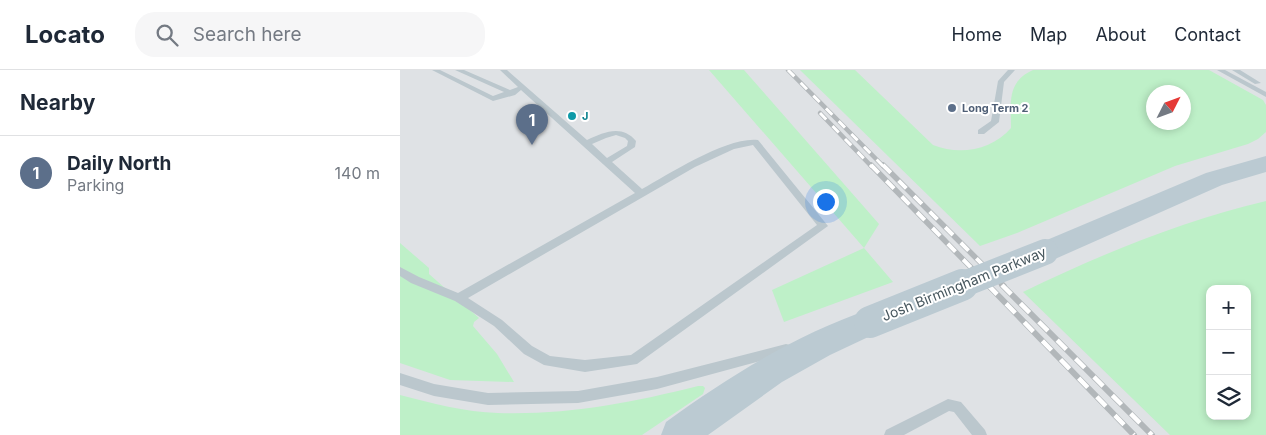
<!DOCTYPE html>
<html lang="en">
<head>
<meta charset="utf-8">
<style>
	body { margin:0; font-family:Inter,sans-serif; background:#f6f6f7; color:#1f2937 }
	.controls { position:absolute; right:15px; bottom:15px; display:grid; overflow:hidden; border-radius:10px; box-shadow:0 2px 8px #0003 }
	.controls button { width:45px; height:45px; display:grid; place-items:center; padding:0; border:0; border-bottom:1px solid #e0e1e3; background:#fff; color:#1f2937; font:25px sans-serif }
	.compass { position:absolute; left:746px; top:15px; width:45px; height:45px; border-radius:50%; background:#fff; box-shadow:0 2px 8px #0003; rotate:48deg }
	.you { position:absolute; left:425px; top:131px; width:18px; height:18px; margin:-12px; border:4px solid #fff; border-radius:50%; background:#1a73e8; box-shadow:0 0 0 8px #1a73e833 }
	.badge { display:grid; place-items:center; width:32px; height:32px; border-radius:50%; background:#7c3aed; color:#fff; font-size:16px; font-weight:700 }
	.pin { position:absolute; translate:-50% -41px; filter:drop-shadow(0 1px 2px #0008) }
	.pin::after { content:''; position:absolute; top:26px; width:18px; height:15px; background:inherit; clip-path:polygon(0 0,100% 0,50% 100%) }
	.list { margin:0; padding:0; list-style:none }
	h2 { display:flex; justify-content:space-between; align-items:center; height:65px; margin:0; padding:0 20px; font-size:21px }
	h2 small { font-size:16px; font-weight:400; color:#747a83 }
	.list li { display:grid; grid-template-columns:32px 1fr auto; gap:15px; align-items:center; box-sizing:border-box; height:75px; padding:0 20px; border-top:1px solid #e0e1e3 }
	.list b { display:block; font-size:19px; white-space:nowrap }
	.list p { margin:0; font-size:16px; white-space:nowrap; color:#747a83 }
	.list em { font-size:16px; font-style:normal; color:#747a83 }
	.icon { flex:none; width:28px; height:28px; fill:none; stroke:currentColor; stroke-width:2; stroke-linecap:round; stroke-linejoin:round }
	.map { position:relative; flex:none; width:866px; height:365px; overflow:hidden }
	header { display:flex; align-items:center; gap:30px; box-sizing:border-box; height:70px; padding:0 25px; background:#fff; border-bottom:1px solid #e0e1e3 }
	header strong { font-size:24px }
	nav { display:flex; gap:28px; margin-inline-start:auto; font-size:18px }
	.search { width:350px; height:45px; background:#f6f6f7; display:flex; align-items:center; gap:12px; box-sizing:border-box; padding:0 18px; border-radius:20px; color:#747a83; font-size:19px }
	main { display:flex }
	aside { flex:1; background:#fff }
	.map>svg:first-child { display:block }
</style>
</head>
<body>
<header>
<strong>Locato</strong>
<div class="search"><svg class="icon" aria-label="search" viewBox="0 0 24 24"><circle cx="10" cy="10" r="6"/><path d="M15 15l6 6"/></svg>Search here</div>
<nav><a>Home</a><a>Map</a><a>About</a><a>Contact</a></nav>
</header>
<main>
<aside>
<h2>Nearby<small></small></h2>
<ul class="list">
<li><span class="badge" style="background:#5c6f8a">1</span><div><b>Daily North</b><p>Parking</p></div><em>140 m</em></li>
</ul>
</aside>
<div class="map">
<svg width="866" height="365" viewBox="0 0 866 365">
	<rect width="100%" height="100%" fill="#f2f0f0"/>
	<path fill="#dfe2e5" fill-rule="evenodd" d="M0,0H866V365H0ZM754,22H784V52H754ZM810,219H847V346H810Z"/>
	<g fill="#bef0c8" fill-rule="evenodd">
		<polygon points="309,0 344,0 479,154 464,178 493,212 384,252 372,220 464,178"/>
		<path d="M400,0H455L533,75C560,86 592,80 611,58C611,34 606,12 633,0H809L863,30L866,35V62L858,69L848,74L775,96L617,163L580,176ZM754,22H784V52H754Z"/>
		<path d="M866,131V365H770L623,222C701,184 782,151 866,131ZM810,219H847V346H810Z"/>
		<polygon points="0,173 29,198 29,204 79,248 74,252 73,256 97,284 114,312 50,310 0,293"/>
		<path d="M298,316H303L305,318L303,324L242,365H0V325C31,333 65,342 98,343C169,345 230,333 298,316Z"/>
	</g>
	<g fill="none" stroke-linecap="round" stroke-linejoin="round">
		<g fill="#bbc7cd" fill-rule="evenodd">
			<path d="M32,0H40L93,26L104,22L55,0H64L110,20L118,17L100,0H107L187,70C204,62 222,54 236,71L235,77L212,92L242,119C269,104 328,66 358,70L428,156L237,294L185,302L144,295L124,284L94,256L55,231L11,213L0,206V197L19,207L58,223L235,123L121,20L115,25L93,31ZM216,65L225,68L228,71L227,76L207,88L192,74L206,68ZM353,75L417,155L231,285L185,290L150,286L132,276L102,250L68,228L295,97L334,79Z"/>
			<polygon points="608,0 615,0 604,12 599,52 584,64 578,64 578,60 591,51 598,11"/>
			<polygon points="817,0 825,0 866,22 866,27"/>
			<polygon points="832,0 840,0 861,13 855,14"/>
			<polygon points="386,274 390,275 392,279 390,283 386,284 257,319 178,333 88,335 34,326 0,315 0,303 34,314 88,323 178,321 257,307"/>
			<polygon points="548,329 561,332 585,360 587,365 572,365 554,342 549,341 504,365 484,365 486,360"/>
		</g>
		<g fill="#bbcad2" fill-rule="evenodd">
			<polygon points="866,86 866,102 822,115 655,189 645,193 635,189 631,182 635,175 806,103"/>
			<path d="M470,239L481,243L485,252L481,261L430,285L382,312L308,365H261L266,352C329,306 396,265 470,239Z"/>
		</g>
		<g stroke="#b2b7ba" stroke-width="4.5">
			<g id="rail-far2">
				<polyline points="388,0 484,97"/>
				<polyline points="420,43 472,97"/>
			</g>
		</g>
		<g stroke="#b2b7ba" stroke-width="5.5">
			<g id="rail-far1">
				<polyline points="471,95 589,216"/>
				<polyline points="483,95 604,216"/>
			</g>
		</g>
		<g stroke="#b2b7ba" stroke-width="6">
			<g id="rail">
				<polyline points="588,215 734,365"/>
				<polyline points="602,215 752,365"/>
			</g>
		</g>
		<use href="#rail-far2" stroke="#fff" stroke-width="3" stroke-dasharray="9" stroke-linecap="butt"/>
		<use href="#rail-far1" stroke="#fff" stroke-width="4" stroke-dasharray="11" stroke-linecap="butt"/>
		<use href="#rail" stroke="#fff" stroke-width="4.5" stroke-dasharray="13" stroke-linecap="butt"/>
		<polyline stroke="#bbcad2" stroke-width="26" points="559,216 645,182"/>
		<polyline stroke="#bbcad2" stroke-width="32" points="470,252 562,215"/>
	</g>
	<circle fill="#5c6f8a" stroke="#fff" stroke-width="2" cx="552" cy="38" r="5"/>
	<circle fill="#0f9aa8" stroke="#fff" stroke-width="2" cx="172" cy="46" r="5"/>
	<g text-anchor="middle" stroke-width="4" stroke-linejoin="round" paint-order="stroke">
		<g font-size="11" font-weight="bold" fill="#4e5e75" stroke="#fff" text-anchor="start">
			<text x="562" y="42">Long Term 2</text>
		</g>
		<g font-size="11" font-weight="bold" fill="#0d838f" stroke="#fff" text-anchor="start">
			<text x="182" y="50">J</text>
		</g>
		<g font-size="14" fill="#47575e" stroke="#fff">
			<text transform="translate(564 214) rotate(-22)" y="5">Josh Birmingham Parkway</text>
		</g>
	</g>
</svg>
<div class="controls">
<button>+</button>
<button>−</button>
<button><svg class="icon" aria-label="layers" viewBox="0 0 24 24"><path d="M12 4l9 5-9 5-9-5zM3 14l9 5 9-5"/></svg></button>
</div>
<svg class="compass" viewBox="-18 -18 36 36"><path d="M0-13l5 13h-10z" fill="#e53935"/><path d="M0 13l5-13h-10z" fill="#747a83"/></svg>
<div class="you"></div>
<div class="pin badge" style="left:132px;top:75px;background:#5c6f8a">1</div>
</div>
</main>
</body>
</html>
